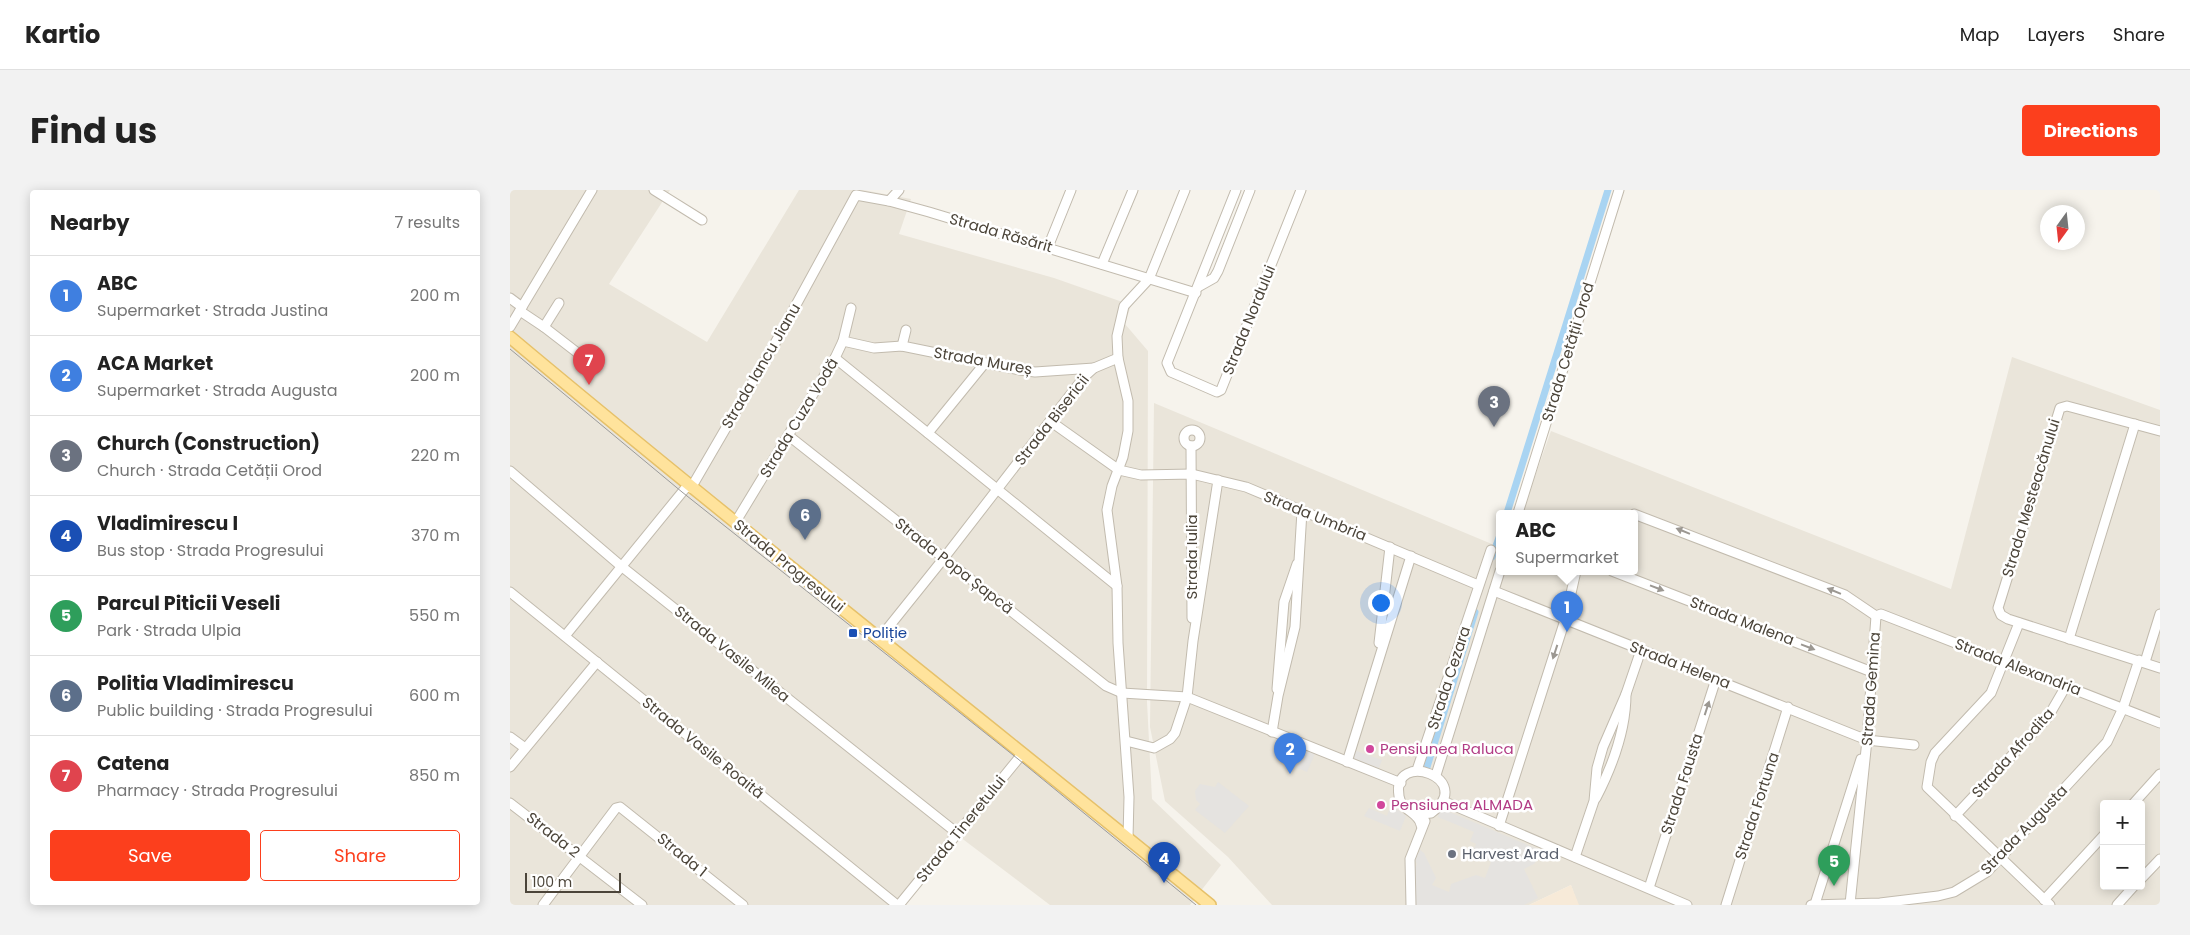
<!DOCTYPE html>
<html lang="en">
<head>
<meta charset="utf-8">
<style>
	body { margin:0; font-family:Poppins,sans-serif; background:#f2f2f2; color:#222 }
	.controls { position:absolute; right:15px; bottom:15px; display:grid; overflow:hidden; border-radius:5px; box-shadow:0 2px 12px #0003 }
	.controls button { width:45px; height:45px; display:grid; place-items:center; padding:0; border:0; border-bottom:1px solid #e0e0e0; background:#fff; color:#222; font:25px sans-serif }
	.compass { position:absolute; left:1530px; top:15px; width:45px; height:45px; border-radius:50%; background:#fff; box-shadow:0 2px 12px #0003; rotate:195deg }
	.scale { position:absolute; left:15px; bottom:12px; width:96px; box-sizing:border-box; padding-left:5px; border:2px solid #4b4439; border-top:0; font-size:14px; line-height:18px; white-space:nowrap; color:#4b4439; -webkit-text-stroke:4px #fff; paint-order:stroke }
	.you { position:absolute; left:870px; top:412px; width:18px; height:18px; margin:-12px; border:4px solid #fff; border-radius:50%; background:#1a73e8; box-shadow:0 0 0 8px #1a73e833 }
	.badge { display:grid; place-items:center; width:32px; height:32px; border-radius:50%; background:#fc3f1d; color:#fff; font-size:16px; font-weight:700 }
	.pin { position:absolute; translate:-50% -41px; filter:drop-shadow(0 1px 2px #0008) }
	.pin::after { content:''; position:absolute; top:26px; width:18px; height:15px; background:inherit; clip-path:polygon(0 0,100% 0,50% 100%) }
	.popup { position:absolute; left:986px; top:320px; width:142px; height:65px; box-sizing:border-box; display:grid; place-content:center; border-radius:5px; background:#fff; filter:drop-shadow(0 1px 4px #0005); font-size:16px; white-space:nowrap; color:#767676 }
	.popup b { font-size:19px; color:#222 }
	.popup::after { content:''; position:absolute; left:50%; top:100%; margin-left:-10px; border:10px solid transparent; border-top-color:#fff }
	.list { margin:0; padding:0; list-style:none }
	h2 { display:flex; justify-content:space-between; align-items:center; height:65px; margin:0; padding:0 20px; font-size:21px }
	h2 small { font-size:16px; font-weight:400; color:#767676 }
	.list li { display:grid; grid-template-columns:32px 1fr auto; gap:15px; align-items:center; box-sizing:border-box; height:80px; padding:0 20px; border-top:1px solid #e0e0e0 }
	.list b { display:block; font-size:19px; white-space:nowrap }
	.list p { margin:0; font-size:16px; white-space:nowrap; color:#767676 }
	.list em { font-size:16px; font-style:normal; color:#767676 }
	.actions { display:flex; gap:10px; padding:15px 20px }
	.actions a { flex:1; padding:11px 0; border:1px solid #fc3f1d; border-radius:5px; text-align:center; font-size:18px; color:#fc3f1d }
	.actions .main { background:#fc3f1d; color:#fff }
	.map { position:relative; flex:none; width:1650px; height:715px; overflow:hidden; border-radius:5px }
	header { display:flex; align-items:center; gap:30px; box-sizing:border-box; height:70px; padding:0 25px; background:#fff; border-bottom:1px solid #e0e0e0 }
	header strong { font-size:24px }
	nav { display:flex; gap:28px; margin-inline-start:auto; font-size:18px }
	.intro { display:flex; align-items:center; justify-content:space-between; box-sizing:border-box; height:120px; padding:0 30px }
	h1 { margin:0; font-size:35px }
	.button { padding:12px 22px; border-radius:5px; background:#fc3f1d; color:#fff; font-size:18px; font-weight:700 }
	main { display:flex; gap:30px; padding:0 30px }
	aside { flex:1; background:#fff; border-radius:5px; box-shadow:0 2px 12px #0003 }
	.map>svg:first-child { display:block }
</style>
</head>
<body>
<header>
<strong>Kartio</strong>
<nav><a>Map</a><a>Layers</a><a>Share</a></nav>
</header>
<div class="intro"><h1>Find us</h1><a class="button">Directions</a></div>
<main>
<aside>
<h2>Nearby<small>7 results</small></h2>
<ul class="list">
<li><span class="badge" style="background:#3f7fe0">1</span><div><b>ABC</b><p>Supermarket · Strada Justina</p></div><em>200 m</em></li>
<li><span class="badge" style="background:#3f7fe0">2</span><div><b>ACA Market</b><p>Supermarket · Strada Augusta</p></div><em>200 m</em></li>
<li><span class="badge" style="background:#6b7280">3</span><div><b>Church (Construction)</b><p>Church · Strada Cetății Orod</p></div><em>220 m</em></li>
<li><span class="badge" style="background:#1a4fb4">4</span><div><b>Vladimirescu I</b><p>Bus stop · Strada Progresului</p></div><em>370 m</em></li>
<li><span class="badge" style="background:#2e9e5b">5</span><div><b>Parcul Piticii Veseli</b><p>Park · Strada Ulpia</p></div><em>550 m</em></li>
<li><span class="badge" style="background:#5c6f8a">6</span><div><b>Politia Vladimirescu</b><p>Public building · Strada Progresului</p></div><em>600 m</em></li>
<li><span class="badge" style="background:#e0444e">7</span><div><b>Catena</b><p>Pharmacy · Strada Progresului</p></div><em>850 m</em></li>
</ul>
<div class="actions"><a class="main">Save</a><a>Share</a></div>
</aside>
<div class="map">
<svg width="1650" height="715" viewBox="0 0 1650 715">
	<rect width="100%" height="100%" fill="#f6f3ec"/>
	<g fill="#eae5da" fill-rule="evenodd">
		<polygon points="0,0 160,0 99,94 197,152 289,0 353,0 401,9 389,44 544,88 621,115 615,134 638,161 637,512 642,609 711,675 680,715 540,715 450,647 393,715 0,715"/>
		<path d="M1502,167L1650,220V715H1068L1061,695L1019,715H762L718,667L655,611L640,537L644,213L989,357L990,381H1124V323H1012L1041,241L1441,399ZM1594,614H1631V696H1594Z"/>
	</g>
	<polygon fill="#f7ead8" points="1061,695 1069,715 1019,715"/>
	<g fill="#e5e3e0">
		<polygon points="769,545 807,559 797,582 761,566"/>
		<polygon points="844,560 872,570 869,578 845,570 842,568"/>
		<polygon points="708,592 739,616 715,643 685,620 690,614 686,610 685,601 690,594 705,597"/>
		<polygon points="884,617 896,626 890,641 854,626 859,618 877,626 879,620 882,621"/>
		<polygon points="930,618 1027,659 1028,668 1024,674 1014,679 1028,708 1014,715 904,715 902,678 907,675 905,669 910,660 914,663 926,688 922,695 939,702 941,694 966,685 975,688 981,672 962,662 966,654 960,651 964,642 928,627"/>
	</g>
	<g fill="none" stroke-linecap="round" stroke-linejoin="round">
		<g stroke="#a9d4f2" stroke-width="7">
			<polyline points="997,323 1098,0"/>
			<polyline points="982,367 990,345"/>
			<polyline points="917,577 965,422"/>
		</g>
		<g stroke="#c2bbae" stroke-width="11">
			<g id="minor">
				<polyline points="144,0 192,30"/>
				<polyline points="726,0 657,173 661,182 707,202 711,200 791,0"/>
				<polyline points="379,11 389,0"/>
				<polyline points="538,57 561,0"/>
				<polyline points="592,74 623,0"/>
				<polyline points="688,97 704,88 708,81 740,0"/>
				<polyline points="0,108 12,117"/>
				<polyline points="10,121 34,137 49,113"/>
				<polyline points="0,137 82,0"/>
				<polyline points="34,137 69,164"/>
				<polyline points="333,151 364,158 392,156 510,180 525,182 584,178"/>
				<polyline points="392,156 396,140"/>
				<polyline points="325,168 607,396"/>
				<polyline points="540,231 609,280 631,285 682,284 736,297 968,395"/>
				<circle cx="682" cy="248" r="8"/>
				<polyline points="1650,241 1557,216 1550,218 1488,418 1491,425 1498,429 1650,478"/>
				<polyline points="418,243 475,173"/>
				<polyline points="279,246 596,496 612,503 677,507 891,593"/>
				<polyline points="681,256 682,428"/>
				<polyline points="0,281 111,376 447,643"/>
				<polyline points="181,298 263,157 346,5 379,11 419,22 686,103"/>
				<polyline points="1008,323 1109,0"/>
				<polyline points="1124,324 1335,405 1366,426"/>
				<polyline points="225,333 325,168 333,151 341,118"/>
				<polyline points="1102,381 1362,482"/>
				<polyline points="984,401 1357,550 1404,555"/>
				<polyline points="0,402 387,715"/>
				<polyline points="1366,426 1371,424 1650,533"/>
				<polyline points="1509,433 1481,503 1425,563 1421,572 1417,597 1540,715"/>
				<polyline points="55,446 178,295"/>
				<polyline points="369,449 434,368 574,187 584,178 608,168"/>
				<polyline points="1559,449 1625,234"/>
				<polyline points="869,453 880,357"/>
				<polyline points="1635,472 1650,424"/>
				<polyline points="767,499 774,412 787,374"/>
				<polyline points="762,542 768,506 785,437 792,321"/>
				<polyline points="0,547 15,558"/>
				<polyline points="616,551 644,558 660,549 665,543 677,507 683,451 708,290"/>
				<polyline points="837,572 901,366"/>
				<polyline points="0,577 87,472"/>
				<polyline points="907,580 981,360"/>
				<polyline points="926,585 990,381"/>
				<path d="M1086,608C1102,577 1116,539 1116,504"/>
				<polyline points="933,611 1177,715"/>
				<polyline points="0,613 132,715"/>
				<polyline points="1623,614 1650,584"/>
				<path d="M905,625L921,623C968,589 881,558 889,606C891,621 909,622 911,635"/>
				<polyline points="1445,626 1538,527 1556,496"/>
				<polyline points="989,636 1055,430 1066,381"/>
				<polyline points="618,648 619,607 608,453 607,396 597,320 602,296 613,267 618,241 618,211 608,168 607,146 614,116 639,89 675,0"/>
				<polyline points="1065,667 1084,611 1087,578 1093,557 1116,504 1131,460"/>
				<polyline points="1631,689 1650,669"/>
				<polyline points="1139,698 1206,489"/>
				<polyline points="1534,710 1594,645"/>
				<polyline points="1305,714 1351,569"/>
				<polyline points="1340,714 1357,550 1366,426"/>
				<polyline points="33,715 106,618 110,617 233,715"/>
				<polyline points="389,715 513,563"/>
				<polyline points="901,715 900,669 915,631"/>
				<polyline points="1216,715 1278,517"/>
				<polyline points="1301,715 1370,713 1428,706 1444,702 1477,682 1597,552 1613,518 1629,470"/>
				<polyline points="1607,715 1624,696"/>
			</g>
		</g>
		<g stroke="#e6c16a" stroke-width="14">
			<path id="major" d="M0,147C230,340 467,525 700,715"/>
		</g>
		<use href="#minor" stroke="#fff" stroke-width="9"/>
		<use href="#major" stroke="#ffe39c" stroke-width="11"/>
		<polyline stroke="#9a9a9a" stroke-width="1" points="0,159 172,302 508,569 686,715"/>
	</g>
	<defs><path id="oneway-solid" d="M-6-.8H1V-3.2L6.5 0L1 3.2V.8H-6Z" transform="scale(1.25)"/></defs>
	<g fill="#9c9892">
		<use href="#oneway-solid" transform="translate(1173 341) rotate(-158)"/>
		<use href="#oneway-solid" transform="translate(1147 398) rotate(21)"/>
		<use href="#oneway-solid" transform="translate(1324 401) rotate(-158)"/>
		<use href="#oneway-solid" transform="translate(1298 457) rotate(21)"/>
		<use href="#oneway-solid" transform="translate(1045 462) rotate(108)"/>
		<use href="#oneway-solid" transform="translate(1197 518) rotate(-72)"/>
	</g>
	<rect fill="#1a4fb4" stroke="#fff" stroke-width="2" x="338" y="438" width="10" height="10" rx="2.5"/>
	<g fill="#d1479c" stroke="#fff" stroke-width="2">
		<circle cx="860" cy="559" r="5"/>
		<circle cx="871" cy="615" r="5"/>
	</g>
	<circle fill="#6b7280" stroke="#fff" stroke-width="2" cx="942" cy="664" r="5"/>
	<g text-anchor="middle" stroke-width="5" stroke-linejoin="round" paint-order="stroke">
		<g font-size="15" fill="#4b4439" stroke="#fff">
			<text transform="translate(491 43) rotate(16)" y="5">Strada Răsărit</text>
			<text transform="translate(739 130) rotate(-68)" y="5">Strada Nordului</text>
			<text transform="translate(1058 162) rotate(-73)" y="5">Strada Cetății Orod</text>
			<text transform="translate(473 171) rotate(10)" y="5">Strada Mureș</text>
			<text transform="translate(251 176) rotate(-60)" y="5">Strada Iancu Jianu</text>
			<text transform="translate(289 228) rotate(-59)" y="5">Strada Cuza Vodă</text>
			<text transform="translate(542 230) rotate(-52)" y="5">Strada Bisericii</text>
			<text transform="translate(1521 308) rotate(-73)" y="5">Strada Mesteacănului</text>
			<text transform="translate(805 326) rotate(22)" y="5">Strada Umbria</text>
			<text transform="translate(682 367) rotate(-90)" y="5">Strada Iulia</text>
			<text transform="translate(279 376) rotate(39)" y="5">Strada Progresului</text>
			<text transform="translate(444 376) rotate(38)" y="5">Strada Popa Șapcă</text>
			<text transform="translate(1232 431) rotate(21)" y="5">Strada Malena</text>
			<text transform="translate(222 464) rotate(39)" y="5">Strada Vasile Milea</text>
			<text transform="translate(1170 475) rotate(21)" y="5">Strada Helena</text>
			<text transform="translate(1508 477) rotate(21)" y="5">Strada Alexandria</text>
			<text transform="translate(939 488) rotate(-72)" y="5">Strada Cezara</text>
			<text transform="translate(1361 499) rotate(-86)" y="5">Strada Gemina</text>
			<text transform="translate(193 558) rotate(39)" y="5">Strada Vasile Roaită</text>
			<text transform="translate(1503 563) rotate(-48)" y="5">Strada Afrodita</text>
			<text transform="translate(1172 594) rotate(-72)" y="5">Strada Fausta</text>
			<text transform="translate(1247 616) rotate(-72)" y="5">Strada Fortuna</text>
			<text transform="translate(451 639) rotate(-51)" y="5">Strada Tineretului</text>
			<text transform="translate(1514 640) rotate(-46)" y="5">Strada Augusta</text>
			<text transform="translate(43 645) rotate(38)" y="5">Strada 2</text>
			<text transform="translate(172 665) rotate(39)" y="5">Strada 1</text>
		</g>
		<g font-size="15" fill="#164399" stroke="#fff" text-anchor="start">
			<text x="353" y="448">Poliție</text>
		</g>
		<g font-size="15" fill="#b23c85" stroke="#fff" text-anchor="start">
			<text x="870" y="564">Pensiunea Raluca</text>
			<text x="881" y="620">Pensiunea ALMADA</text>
		</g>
		<g font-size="15" fill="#5b616d" stroke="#fff" text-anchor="start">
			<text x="952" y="669">Harvest Arad</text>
		</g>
	</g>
</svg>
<div class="controls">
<button>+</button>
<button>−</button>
</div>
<svg class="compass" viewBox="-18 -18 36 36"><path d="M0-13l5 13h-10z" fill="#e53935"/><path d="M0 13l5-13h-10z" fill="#767676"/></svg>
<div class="scale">100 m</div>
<div class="you"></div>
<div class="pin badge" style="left:1057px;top:442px;background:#3f7fe0">1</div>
<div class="popup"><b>ABC</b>Supermarket</div>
<div class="pin badge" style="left:780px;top:584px;background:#3f7fe0">2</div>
<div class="pin badge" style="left:984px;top:237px;background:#6b7280">3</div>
<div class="pin badge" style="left:654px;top:693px;background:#1a4fb4">4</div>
<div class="pin badge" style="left:1324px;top:696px;background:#2e9e5b">5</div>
<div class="pin badge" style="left:295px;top:350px;background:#5c6f8a">6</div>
<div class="pin badge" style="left:79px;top:195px;background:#e0444e">7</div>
</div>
</main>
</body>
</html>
